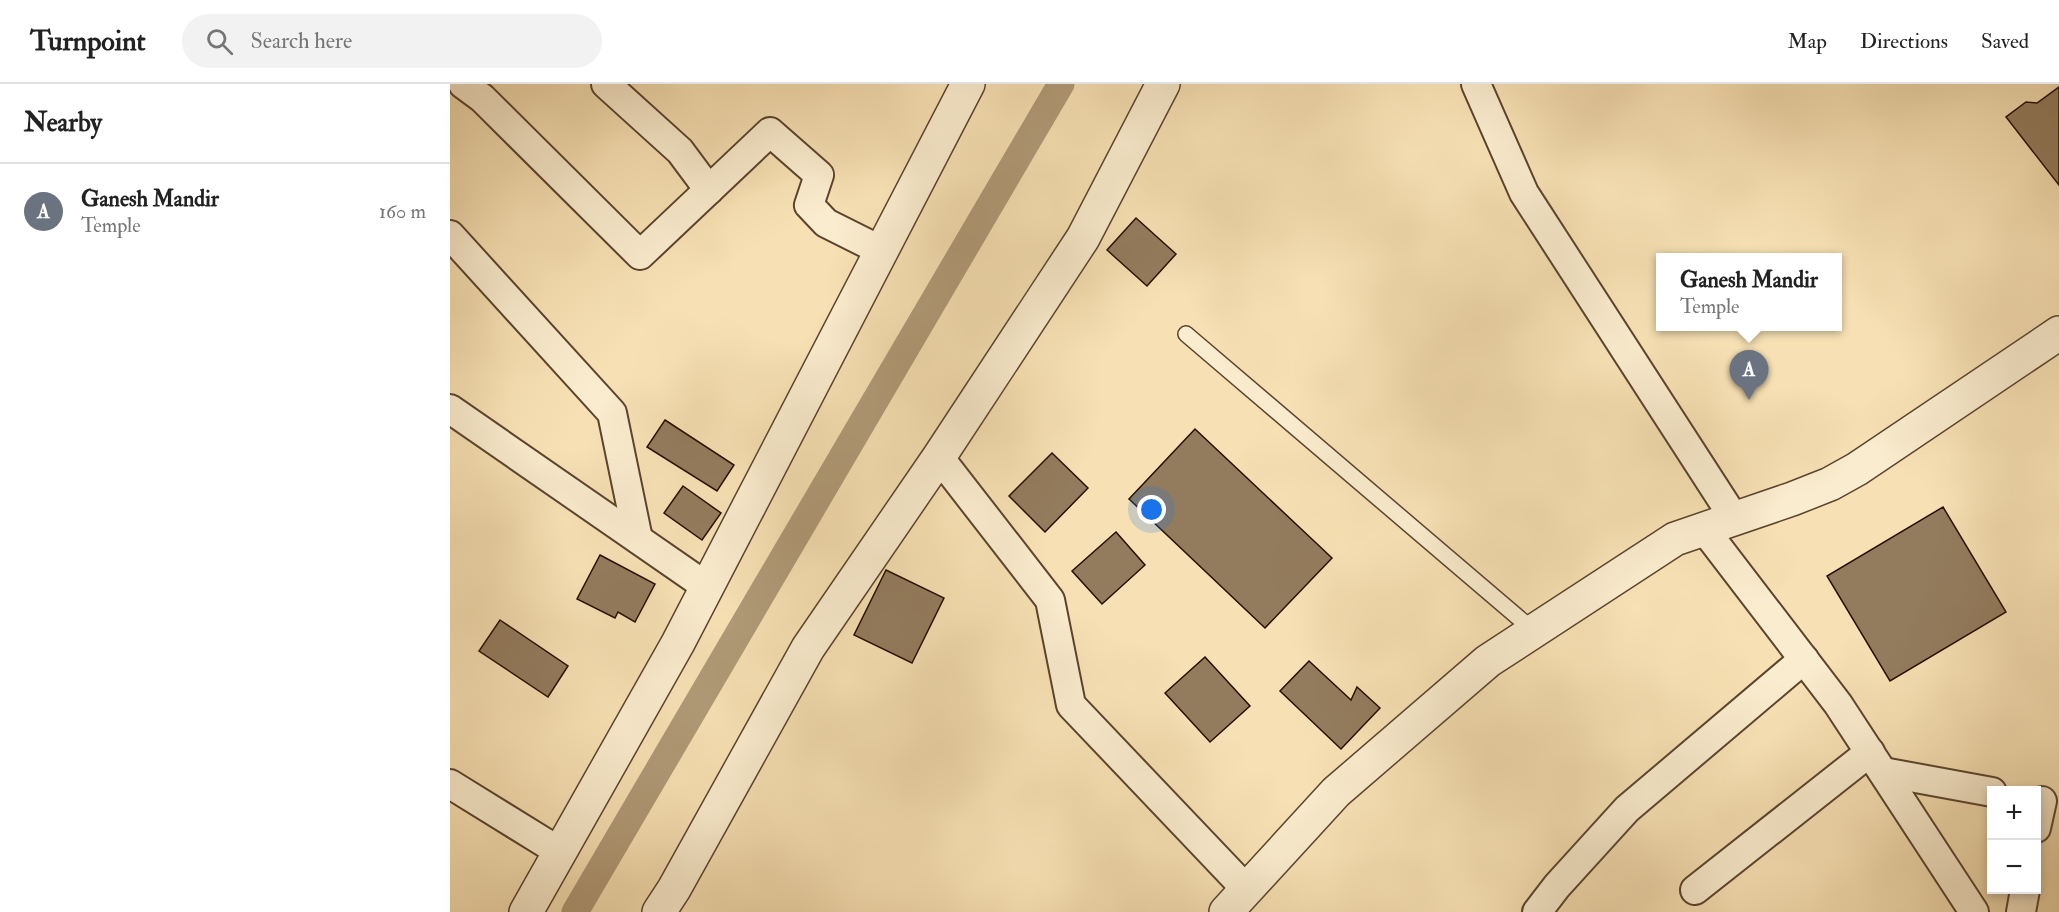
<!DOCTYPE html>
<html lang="en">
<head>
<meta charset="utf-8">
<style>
	body { margin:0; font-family:"IM FELL Double Pica",serif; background:#f2f2f2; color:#222 }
	.controls { position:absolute; right:18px; bottom:18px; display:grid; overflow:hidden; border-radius:0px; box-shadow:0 3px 9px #0003 }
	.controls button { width:54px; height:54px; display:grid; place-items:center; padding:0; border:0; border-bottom:2px solid #e0e0e0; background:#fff; color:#222; font:30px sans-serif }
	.you { position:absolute; left:702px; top:426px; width:21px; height:21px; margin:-15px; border:4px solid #fff; border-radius:50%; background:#1a73e8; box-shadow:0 0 0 9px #1a73e833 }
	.badge { display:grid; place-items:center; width:39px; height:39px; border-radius:50%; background:#8f2418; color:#fff; font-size:20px; font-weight:700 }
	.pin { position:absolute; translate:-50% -50px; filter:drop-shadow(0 2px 3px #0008) }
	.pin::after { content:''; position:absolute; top:32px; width:21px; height:18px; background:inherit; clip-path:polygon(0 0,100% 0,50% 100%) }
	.popup { position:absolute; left:1206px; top:169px; width:186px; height:78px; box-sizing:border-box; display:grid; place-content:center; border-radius:0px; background:#fff; filter:drop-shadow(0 2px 4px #0005); font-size:20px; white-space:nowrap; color:#767676 }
	.popup b { font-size:22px; color:#222 }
	.popup::after { content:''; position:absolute; left:50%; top:100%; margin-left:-12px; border:12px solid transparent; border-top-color:#fff }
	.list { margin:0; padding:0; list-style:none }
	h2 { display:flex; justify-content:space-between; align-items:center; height:78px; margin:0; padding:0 24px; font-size:26px }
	h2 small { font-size:20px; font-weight:400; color:#767676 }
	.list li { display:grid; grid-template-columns:39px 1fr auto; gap:18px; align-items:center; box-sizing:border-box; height:96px; padding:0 24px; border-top:2px solid #e0e0e0 }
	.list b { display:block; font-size:22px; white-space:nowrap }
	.list p { margin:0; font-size:20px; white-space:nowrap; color:#767676 }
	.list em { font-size:20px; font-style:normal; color:#767676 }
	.icon { flex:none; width:33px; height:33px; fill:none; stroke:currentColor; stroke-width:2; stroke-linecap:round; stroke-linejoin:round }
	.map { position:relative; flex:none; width:1609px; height:828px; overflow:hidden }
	header { display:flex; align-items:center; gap:36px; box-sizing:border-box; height:84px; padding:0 30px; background:#fff; border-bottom:2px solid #e0e0e0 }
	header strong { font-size:28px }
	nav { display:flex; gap:33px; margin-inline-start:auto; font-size:21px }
	.search { width:420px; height:54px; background:#f2f2f2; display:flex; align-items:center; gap:15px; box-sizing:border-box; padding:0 21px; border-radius:33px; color:#767676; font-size:22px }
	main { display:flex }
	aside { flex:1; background:#fff }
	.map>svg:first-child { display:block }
</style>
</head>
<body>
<header>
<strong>Turnpoint</strong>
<div class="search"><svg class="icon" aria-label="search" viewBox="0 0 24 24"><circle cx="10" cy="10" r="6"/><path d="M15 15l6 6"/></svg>Search here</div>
<nav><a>Map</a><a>Directions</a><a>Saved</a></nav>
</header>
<main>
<aside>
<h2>Nearby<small></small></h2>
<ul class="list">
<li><span class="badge" style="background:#6b7280">A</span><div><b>Ganesh Mandir</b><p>Temple</p></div><em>160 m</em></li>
</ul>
</aside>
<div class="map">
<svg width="1609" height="828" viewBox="0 0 1609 828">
	<rect width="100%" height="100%" fill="#f7e1b4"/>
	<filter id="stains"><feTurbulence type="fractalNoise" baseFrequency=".00333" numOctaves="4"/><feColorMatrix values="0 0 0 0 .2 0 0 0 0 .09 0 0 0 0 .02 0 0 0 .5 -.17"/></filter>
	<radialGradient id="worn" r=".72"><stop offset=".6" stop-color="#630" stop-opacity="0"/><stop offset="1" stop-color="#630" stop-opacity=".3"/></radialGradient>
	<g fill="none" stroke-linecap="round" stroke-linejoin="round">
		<polyline stroke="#b09a77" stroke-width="27" points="125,828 611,0"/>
	</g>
	<g fill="#937c5e" stroke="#270f00" stroke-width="1.5">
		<polygon points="1609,3 1609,101 1556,33 1576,18 1587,19"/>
		<polygon points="686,134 726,170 697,202 657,166"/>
		<polygon points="215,336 284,381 267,407 197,363"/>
		<polygon points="745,345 882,474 815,544 679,415"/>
		<polygon points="602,369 638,404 595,448 559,412"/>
		<polygon points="233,402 271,429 252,456 214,429"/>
		<polygon points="1493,423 1556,528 1440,597 1377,492"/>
		<polygon points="666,448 695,481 652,520 622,487"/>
		<polygon points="150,471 205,500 185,538 168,528 165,534 127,515"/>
		<polygon points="436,486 494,514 462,579 404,551"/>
		<polygon points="50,536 118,582 98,613 29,567"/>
		<polygon points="755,573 800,622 760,658 715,609"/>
		<polygon points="859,577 901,616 907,603 930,624 891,665 830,607"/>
	</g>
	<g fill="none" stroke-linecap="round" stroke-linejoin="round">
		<g stroke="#5b442d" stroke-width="18">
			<polyline id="service" points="736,250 1084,547"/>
		</g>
		<g stroke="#5b442d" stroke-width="32">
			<g id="minor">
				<polyline points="13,0 32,14 190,171 320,48 369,91 359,121 376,139 432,167"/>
				<polyline points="156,0 230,67 259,106"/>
				<polyline points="1026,0 1074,109 1284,434"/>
				<polyline points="0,151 162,329 188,455"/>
				<polyline points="0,325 257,503"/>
				<polyline points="489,373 600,516 621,621 797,806"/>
				<polyline points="1254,445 1388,620 1524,828"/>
				<polyline points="1433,688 1542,708"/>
				<polyline points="0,700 110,768"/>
				<polyline points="1586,744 1592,717"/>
				<polyline points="1245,806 1420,668"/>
				<polyline points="1087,828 1107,802 1177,725 1354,575"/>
				<polyline points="1571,828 1575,806"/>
			</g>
		</g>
		<g stroke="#5b442d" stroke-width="36">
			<g id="tertiary">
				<polyline points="76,828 228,559 518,0"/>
				<polyline points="209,828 224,805 358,564 489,373 633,154 713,0"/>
				<polyline points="776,828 886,708 1038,577 1225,455 1342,415 1380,400 1407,385 1609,249"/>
			</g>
		</g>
		<use href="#service" stroke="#faecce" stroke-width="15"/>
		<use href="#minor" stroke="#faecce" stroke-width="28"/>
		<use href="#tertiary" stroke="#faecce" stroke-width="33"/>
	</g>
	<rect width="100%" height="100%" filter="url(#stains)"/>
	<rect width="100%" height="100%" fill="url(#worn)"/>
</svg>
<div class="controls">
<button>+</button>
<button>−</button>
</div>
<div class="you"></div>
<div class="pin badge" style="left:1299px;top:316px;background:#6b7280">A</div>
<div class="popup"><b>Ganesh Mandir</b>Temple</div>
</div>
</main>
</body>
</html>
